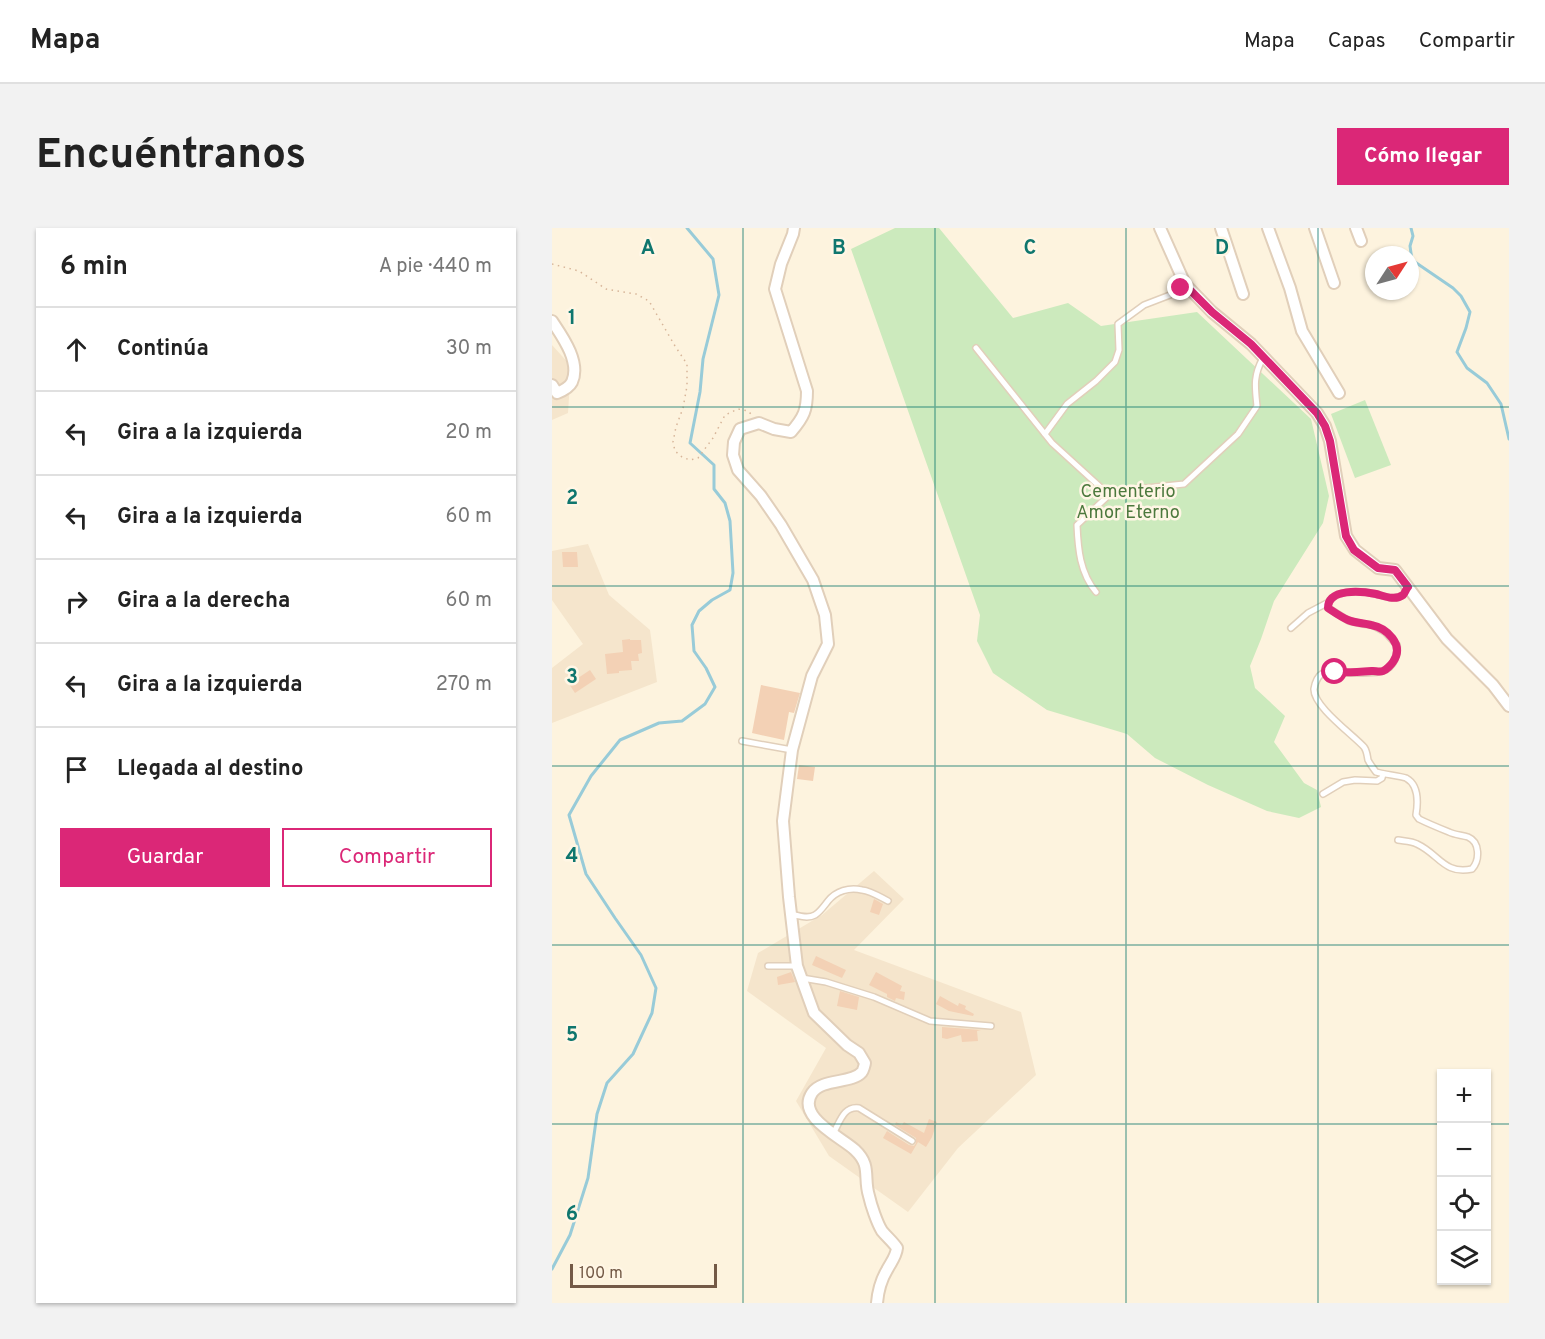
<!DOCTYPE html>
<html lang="es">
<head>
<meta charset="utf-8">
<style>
	body { margin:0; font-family:Overpass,sans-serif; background:#f2f2f2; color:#222 }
	.controls { position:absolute; right:18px; bottom:18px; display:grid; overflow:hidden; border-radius:0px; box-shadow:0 2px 4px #0004 }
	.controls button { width:54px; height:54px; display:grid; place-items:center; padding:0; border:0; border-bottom:2px solid #e0e0e0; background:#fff; color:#222; font:30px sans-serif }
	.compass { position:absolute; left:813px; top:18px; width:54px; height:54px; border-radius:50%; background:#fff; box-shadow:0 2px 4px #0004; rotate:54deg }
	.scale { position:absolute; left:18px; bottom:15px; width:147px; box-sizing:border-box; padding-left:6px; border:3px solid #735946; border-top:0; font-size:16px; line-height:21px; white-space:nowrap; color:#735946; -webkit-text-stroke:4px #fff6e5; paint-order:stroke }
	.stop { position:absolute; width:18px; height:18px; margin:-14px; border:4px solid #db2777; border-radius:50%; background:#fff }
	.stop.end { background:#db2777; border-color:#fff; box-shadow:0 2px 6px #0008 }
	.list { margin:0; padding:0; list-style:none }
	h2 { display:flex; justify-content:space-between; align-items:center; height:78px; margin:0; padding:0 24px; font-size:26px }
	h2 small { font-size:20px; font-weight:400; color:#767676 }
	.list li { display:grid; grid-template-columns:39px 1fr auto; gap:18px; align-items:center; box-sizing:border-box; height:84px; padding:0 24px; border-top:2px solid #e0e0e0 }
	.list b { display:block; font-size:22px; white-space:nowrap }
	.list em { font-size:20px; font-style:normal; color:#767676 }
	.actions { display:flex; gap:12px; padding:18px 24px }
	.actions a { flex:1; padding:14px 0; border:2px solid #db2777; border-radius:0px; text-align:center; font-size:21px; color:#db2777 }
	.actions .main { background:#db2777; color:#fff }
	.icon { flex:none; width:33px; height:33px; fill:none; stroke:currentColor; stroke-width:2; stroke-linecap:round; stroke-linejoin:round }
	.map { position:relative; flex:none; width:957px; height:1075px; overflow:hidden; border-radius:0px }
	header { display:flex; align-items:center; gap:36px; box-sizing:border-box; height:84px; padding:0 30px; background:#fff; border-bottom:2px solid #e0e0e0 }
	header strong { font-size:28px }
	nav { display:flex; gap:33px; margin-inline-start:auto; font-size:21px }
	.intro { display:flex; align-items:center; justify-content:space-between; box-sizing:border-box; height:144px; padding:0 36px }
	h1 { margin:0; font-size:42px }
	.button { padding:15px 27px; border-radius:0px; background:#db2777; color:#fff; font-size:21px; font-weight:700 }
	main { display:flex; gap:36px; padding:0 36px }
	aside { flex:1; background:#fff; border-radius:0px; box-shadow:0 2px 4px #0004 }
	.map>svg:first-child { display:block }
</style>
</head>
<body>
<header>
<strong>Mapa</strong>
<nav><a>Mapa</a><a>Capas</a><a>Compartir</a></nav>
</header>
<div class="intro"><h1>Encuéntranos</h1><a class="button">Cómo llegar</a></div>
<main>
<aside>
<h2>6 min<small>A pie · 440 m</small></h2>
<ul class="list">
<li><svg class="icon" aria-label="ahead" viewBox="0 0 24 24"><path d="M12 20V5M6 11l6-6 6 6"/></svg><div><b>Continúa</b></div><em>30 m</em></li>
<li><svg class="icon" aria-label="left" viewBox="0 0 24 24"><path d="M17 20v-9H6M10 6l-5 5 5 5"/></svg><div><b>Gira a la izquierda</b></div><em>20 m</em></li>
<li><svg class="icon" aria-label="left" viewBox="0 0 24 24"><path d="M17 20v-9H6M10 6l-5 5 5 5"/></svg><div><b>Gira a la izquierda</b></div><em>60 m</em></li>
<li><svg class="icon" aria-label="right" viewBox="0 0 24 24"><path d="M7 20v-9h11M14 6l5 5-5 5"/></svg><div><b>Gira a la derecha</b></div><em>60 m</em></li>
<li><svg class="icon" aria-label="left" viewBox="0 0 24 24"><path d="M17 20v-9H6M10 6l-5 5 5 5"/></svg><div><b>Gira a la izquierda</b></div><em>270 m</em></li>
<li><svg class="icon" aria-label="arrive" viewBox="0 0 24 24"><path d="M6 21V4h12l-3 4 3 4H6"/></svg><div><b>Llegada al destino</b></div></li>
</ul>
<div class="actions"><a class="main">Guardar</a><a>Compartir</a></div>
</aside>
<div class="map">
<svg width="957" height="1075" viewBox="0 0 957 1075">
	<rect width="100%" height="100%" fill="#fdf3de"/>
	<g fill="#f5e5cc">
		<polygon points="0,117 19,138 16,185 0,192"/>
		<polygon points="36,316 57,367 98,402 105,454 0,495 0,440 31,416 0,372 0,323"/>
		<polygon points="322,643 352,671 302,722 469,784 484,847 406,920 356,984 277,928 244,873 274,820 195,763 206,725 270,687"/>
	</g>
	<g fill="#cceabd">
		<polygon points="343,0 387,0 461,90 516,75 549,98 645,84 759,191 777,268 771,295 722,373 709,411 698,438 703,460 733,488 722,514 752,555 765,562 769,579 747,590 715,583 656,557 603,530 575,506 495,482 441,445 425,413 428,387 299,21"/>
		<polygon points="813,172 839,237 803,250 779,186"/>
	</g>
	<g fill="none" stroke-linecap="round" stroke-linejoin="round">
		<g stroke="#98cbd8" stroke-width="3">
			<polyline points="859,0 861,8 858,18 860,32 901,60 909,68 918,84 914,100 905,124 915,140 935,155 949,176 957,211"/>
			<polyline points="0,1041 18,1007 36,950 45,886 55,855 81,826 100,785 104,760 89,727 63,690 34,646 17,587 39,548 68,512 107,495 130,493 153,476 163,459 154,440 142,423 140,397 147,383 160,372 178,362 181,345 178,293 173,275 162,261 162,237 138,215 148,164 151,131 167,67 161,31 135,0"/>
		</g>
	</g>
	<g fill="#f3d1b5">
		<polygon points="10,324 25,324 26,339 11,339"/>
		<polygon points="78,411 78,412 89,412 90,425 86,426 87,433 79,433 80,442 67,443 67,445 55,446 53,426 71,424 70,412"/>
		<polygon points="38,442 44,451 23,465 17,456"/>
		<polygon points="209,457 248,465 242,485 237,484 232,512 200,505"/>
		<polygon points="247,537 263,539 261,553 245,551"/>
		<polygon points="322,671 331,676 327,687 318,684"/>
		<polygon points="264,728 294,742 290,750 260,737"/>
		<polygon points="239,744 243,754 226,757 225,749"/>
		<polygon points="324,744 350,758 348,763 353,764 352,772 344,770 343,773 335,769 335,766 317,757"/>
		<polygon points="288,763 307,769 305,782 285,778"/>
		<polygon points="388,768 406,778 407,775 414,778 413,781 422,786 421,788 397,783 384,776"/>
		<polygon points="390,799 429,802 425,803 426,813 410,814 409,807 395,811 390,810"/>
		<polygon points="377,891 385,894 380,909 374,919 366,914 359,926 331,910 335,903 357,917 362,918 364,915 364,910 343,897 344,894 350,897 352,894 372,905"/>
	</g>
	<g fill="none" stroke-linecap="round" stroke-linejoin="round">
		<g stroke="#e1cfba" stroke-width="8">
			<g id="lane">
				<polyline points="424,120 500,215 557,267"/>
				<polyline points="493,206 515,176 544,153 563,134 567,122 566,96 592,77 618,67 633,56"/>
				<path d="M544,364C528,345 526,321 525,297L557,267L584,261L632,256L686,206L705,178C703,159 701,148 711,130"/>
				<polyline points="739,400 756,385 775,375"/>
				<polyline points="190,513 240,522"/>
				<polyline points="771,566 791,554 803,552 825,553 830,550 831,546"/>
				<path d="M846,612C852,613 860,613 865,616C887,626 892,647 920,641C928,632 928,614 916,609C910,607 903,607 897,604C887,600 877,596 867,591L864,587C866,575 867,557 854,550C848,548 831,546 824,544C821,540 818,536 816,532C815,527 815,523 812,519C800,506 761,478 762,461C763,455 766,448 771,445C778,441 790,445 798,445C804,445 826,445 831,443C842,439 846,427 845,417L833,404L820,397L811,396L797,393L776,380C776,360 810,363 824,366C832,368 843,373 851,367C853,365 854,361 856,359"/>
				<path d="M239,686C247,688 256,691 263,687C268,684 272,678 276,673C284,663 297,659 310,662C319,663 328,669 336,673"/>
				<polyline points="216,738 245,738"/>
				<polyline points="250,750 274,754 322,769 378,793 439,798"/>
				<path d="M281,906C288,894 291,878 307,880L360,913"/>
			</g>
		</g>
		<g stroke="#e1cfba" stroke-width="14">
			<g id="street">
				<path d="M242,0L241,6L229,36L223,61L255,163C255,182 252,189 239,204L222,201L207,195L188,201L182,214L181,227L186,242L209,268L229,297L261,352L273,387L276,416L260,448L240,522L231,593L237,669L245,738L262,785L295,817L307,825L313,835C313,836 311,843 310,844C300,856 270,850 260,865C244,889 289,909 303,922C320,938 311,949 317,968C319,977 325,995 330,1003C335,1009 341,1014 345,1020C344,1029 339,1034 335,1042C329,1052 326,1063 325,1075"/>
				<polyline points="608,0 633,56 660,84 699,116 765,185 773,198 778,213 794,308 803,322 826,340 843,342 895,411 941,457 957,478"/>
				<polyline points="669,0 691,66"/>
				<polyline points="716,0 738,60 750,103 787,165"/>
				<polyline points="763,0 782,55"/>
				<polyline points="804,0 809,13"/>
				<path d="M0,93C10,108 29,134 20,154C17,160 10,163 5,165L0,157"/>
			</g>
		</g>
		<polyline stroke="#d7b599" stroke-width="1.5" stroke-dasharray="1.5 4.5" stroke-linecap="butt" points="0,36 27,43 54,61 84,66 97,73 123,118 135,136 135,158 131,180 124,199 121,214 123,223 130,229 138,232 146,230 161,210 173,187 186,181 196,183 199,186"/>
		<use href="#lane" stroke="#fff" stroke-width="5"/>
		<use href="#street" stroke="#fff" stroke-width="10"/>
	</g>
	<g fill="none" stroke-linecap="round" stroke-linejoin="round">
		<path stroke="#db2777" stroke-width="8" d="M629,60L633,57L660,84L699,116L765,185L773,198L778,213L794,308L802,322L826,340L843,342L856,359C854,361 853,365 851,367C843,373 832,368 824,366C809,363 776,360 776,380C782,384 789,389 796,392C803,395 811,395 819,397C835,400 853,417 841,434C839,437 834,442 831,443C828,444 824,443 821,443C808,444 796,445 783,444"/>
	</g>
	<path fill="none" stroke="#0f766e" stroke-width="1.5" stroke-opacity="0.55" d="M191,0V1075M383,0V1075M574,0V1075M766,0V1075M0,179H957M0,358H957M0,538H957M0,717H957M0,896H890M934,896H957"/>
	<g text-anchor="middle" stroke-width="5" stroke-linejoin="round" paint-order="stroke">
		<g font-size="18" fill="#4c793d" stroke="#fff6e5">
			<text x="576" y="269">Cementerio<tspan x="576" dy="21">Amor Eterno</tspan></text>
		</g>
	</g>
	<g font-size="20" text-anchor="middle" font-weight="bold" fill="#0f766e" stroke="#fff6e5" stroke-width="5" stroke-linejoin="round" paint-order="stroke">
		<text x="96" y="26">A</text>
		<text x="287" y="26">B</text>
		<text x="478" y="26">C</text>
		<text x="670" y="26">D</text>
		<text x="20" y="96">1</text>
		<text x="20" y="276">2</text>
		<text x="20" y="455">3</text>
		<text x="20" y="634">4</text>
		<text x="20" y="813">5</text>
		<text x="20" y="992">6</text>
	</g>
</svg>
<div class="controls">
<button>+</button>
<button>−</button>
<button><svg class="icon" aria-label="locate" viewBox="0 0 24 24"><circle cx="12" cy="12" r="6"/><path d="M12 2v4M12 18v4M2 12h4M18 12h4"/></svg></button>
<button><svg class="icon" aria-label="layers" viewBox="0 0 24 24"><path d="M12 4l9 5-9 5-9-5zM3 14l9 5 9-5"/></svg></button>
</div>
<svg class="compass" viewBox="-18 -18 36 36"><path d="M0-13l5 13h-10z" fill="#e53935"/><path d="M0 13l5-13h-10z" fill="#767676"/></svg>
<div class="scale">100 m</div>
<div class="stop" style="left:783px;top:444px"></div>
<div class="stop end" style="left:629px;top:60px"></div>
</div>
</main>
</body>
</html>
